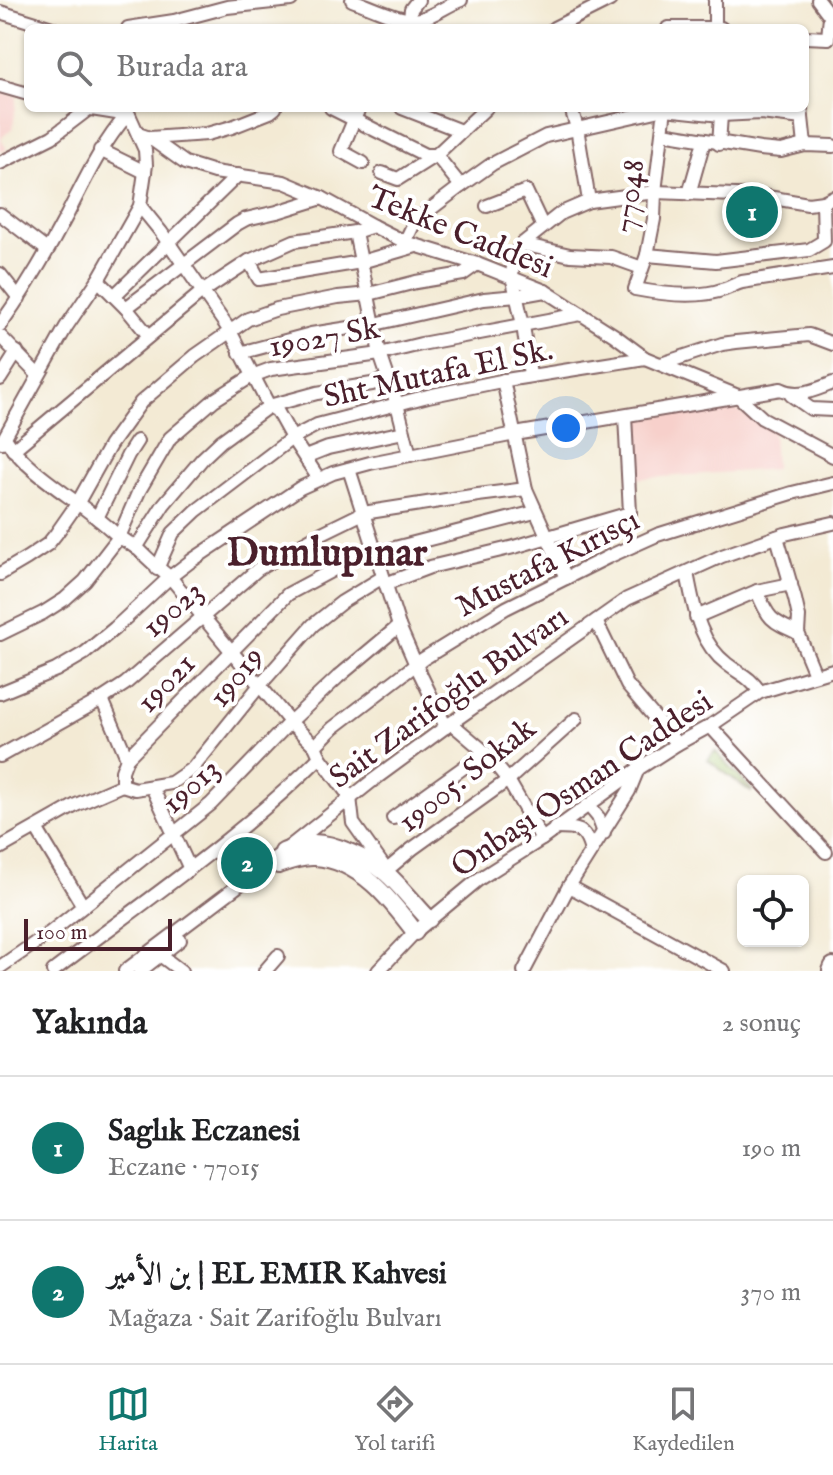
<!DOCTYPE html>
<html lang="tr">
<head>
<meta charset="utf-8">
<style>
	body { margin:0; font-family:"IM FELL English",Amiri,serif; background:#f2f2f2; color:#202124 }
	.controls { position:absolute; right:24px; bottom:24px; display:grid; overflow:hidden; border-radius:12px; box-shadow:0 2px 6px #0004 }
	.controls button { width:72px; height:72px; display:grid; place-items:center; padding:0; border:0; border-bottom:2px solid #e0e0e0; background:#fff; color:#202124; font:40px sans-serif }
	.scale { position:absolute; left:24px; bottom:20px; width:148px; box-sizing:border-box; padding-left:8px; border:4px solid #4a1f2b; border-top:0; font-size:22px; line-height:28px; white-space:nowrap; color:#4a1f2b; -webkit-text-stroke:6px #fff; paint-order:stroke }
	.you { position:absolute; left:566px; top:428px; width:28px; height:28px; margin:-20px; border:6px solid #fff; border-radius:50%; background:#1a73e8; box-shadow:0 0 0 12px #1a73e833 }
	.badge { display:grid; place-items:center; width:52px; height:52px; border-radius:50%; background:#0f766e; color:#fff; font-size:26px; font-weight:700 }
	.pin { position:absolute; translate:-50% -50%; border:4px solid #fff; box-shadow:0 2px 8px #0006 }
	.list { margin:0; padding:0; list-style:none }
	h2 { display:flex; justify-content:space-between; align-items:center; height:104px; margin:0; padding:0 32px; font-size:34px }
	h2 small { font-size:26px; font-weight:400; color:#757577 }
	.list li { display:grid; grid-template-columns:52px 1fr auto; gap:24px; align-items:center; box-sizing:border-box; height:144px; padding:0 32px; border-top:2px solid #e0e0e0 }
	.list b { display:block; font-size:30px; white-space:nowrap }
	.list p { margin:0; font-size:26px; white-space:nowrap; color:#757577 }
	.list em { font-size:26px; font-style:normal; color:#757577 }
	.icon { flex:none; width:44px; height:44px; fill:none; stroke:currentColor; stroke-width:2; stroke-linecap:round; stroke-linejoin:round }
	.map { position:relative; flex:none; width:833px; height:971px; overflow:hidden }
	.search { position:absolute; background:#fff; box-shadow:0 2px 6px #0004; left:24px; right:24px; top:24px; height:88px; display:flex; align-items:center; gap:20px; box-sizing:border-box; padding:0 28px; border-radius:12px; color:#757577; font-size:30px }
	.sheet { height:392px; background:#fff }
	nav { display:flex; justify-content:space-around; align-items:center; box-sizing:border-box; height:112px; border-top:2px solid #e0e0e0; background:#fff; font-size:22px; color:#757577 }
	nav a { display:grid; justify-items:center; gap:4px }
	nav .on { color:#0f766e }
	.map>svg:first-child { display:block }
</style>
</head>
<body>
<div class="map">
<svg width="833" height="971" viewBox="0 0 833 971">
	<rect width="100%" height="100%" fill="#fff"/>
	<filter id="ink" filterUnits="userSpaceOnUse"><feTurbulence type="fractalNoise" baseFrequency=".0125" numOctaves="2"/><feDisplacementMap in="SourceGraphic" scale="16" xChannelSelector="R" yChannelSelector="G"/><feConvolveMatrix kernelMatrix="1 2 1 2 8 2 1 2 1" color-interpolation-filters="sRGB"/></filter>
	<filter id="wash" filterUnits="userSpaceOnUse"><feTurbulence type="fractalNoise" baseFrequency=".006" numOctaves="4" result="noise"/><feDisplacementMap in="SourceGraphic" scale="32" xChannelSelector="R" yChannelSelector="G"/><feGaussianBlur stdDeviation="1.8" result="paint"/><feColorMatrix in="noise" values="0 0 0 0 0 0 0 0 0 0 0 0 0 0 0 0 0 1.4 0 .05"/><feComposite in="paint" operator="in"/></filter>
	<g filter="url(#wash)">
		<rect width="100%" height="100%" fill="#f3ead4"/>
		<g fill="#f7d0cb">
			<polygon points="0,93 17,96 13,128 1,138 7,150 0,152"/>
			<polygon points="728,405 773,432 775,469 632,479 630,420"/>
		</g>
		<polygon fill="#a8c66e" stroke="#79724c" stroke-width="2" points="715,751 752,790 751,792 708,760"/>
	</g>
	<g filter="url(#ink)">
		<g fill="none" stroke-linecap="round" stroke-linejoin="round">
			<g stroke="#856666" stroke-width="16">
				<g id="minor">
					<path d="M352,0C370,6 402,23 420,19C434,16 447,5 461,0"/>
					<polyline points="715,0 715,27"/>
					<polyline points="818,0 830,16 828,38"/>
					<polyline points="0,12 52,28"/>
					<polyline points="409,26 411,9 418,0"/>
					<polyline points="128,28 174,21 227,7 291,0"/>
					<polyline points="554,28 610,0"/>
					<polyline points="668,28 721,28"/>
					<polyline points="805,37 828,38"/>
					<polyline points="0,86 28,94"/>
					<polyline points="85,108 129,115"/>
					<polyline points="331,108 425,155 436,155 461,186"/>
					<polyline points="359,108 341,151 363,163"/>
					<polyline points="402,108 461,131"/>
					<polyline points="571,108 577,128 589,201"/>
					<path d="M665,108L655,192L654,219L647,255L635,289C661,294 698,299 725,289C731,287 735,284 742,282L833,268"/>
					<polyline points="801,108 805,145"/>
					<polyline points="663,133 760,149 781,151 805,145 833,146"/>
					<polyline points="138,134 150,138 185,163 214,172 284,182 322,198 373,226 405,242 477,264 545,291 614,335 645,358 738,396 762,418 833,456"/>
					<polyline points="150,138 207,134 232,127 270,112 275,108"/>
					<polyline points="719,144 721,115"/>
					<polyline points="100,150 145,172"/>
					<polyline points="0,163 52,137 90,108"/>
					<polyline points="382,173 398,179 436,155 486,108"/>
					<polyline points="689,194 704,141"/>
					<polyline points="140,206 161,232 230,331 269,406 277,411 292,438 319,479"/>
					<polyline points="487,206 526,191 543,227"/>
					<polyline points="0,214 47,250"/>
					<polyline points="355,232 380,354 397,404 410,455"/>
					<polyline points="405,242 415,221 461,186 492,164 546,136 665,109 721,115 761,113 802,118"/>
					<polyline points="522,244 570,255 611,257 642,268"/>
					<polyline points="647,255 716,261 809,250 824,241 823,202"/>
					<polyline points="249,261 259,279 361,262 416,246"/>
					<polyline points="0,274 19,298"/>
					<polyline points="98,280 126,308 149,336"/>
					<polyline points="114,296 238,175"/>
					<polyline points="126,308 237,224 246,219 277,212 322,198"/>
					<path d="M0,325C25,290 47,253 67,215C85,180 101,145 127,115"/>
					<polyline points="0,336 38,375"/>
					<polyline points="240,353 311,334 375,324 484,299 517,296 545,291"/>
					<polyline points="661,364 722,344 736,342 809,335 833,344"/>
					<polyline points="530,375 523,325 512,276 514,255 522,244 561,213 589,201 655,192 762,196 808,204 823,202 833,197"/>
					<polyline points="0,379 17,352"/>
					<polyline points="503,380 526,489 566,578"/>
					<polyline points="791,395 811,409 833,410"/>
					<path d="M5,438C28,473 67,493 98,519C105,524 111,530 117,535C124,540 131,544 138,549C149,559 158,569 170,577L290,722L315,746L320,757L350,797"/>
					<polyline points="2,442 66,327 98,280 140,206 146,165 145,150 126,108"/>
					<polyline points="13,450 202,292 249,261 294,241 355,232 373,226"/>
					<polyline points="305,457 328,448 404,432"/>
					<polyline points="349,469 399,626 416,665 446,727"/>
					<polyline points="97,518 128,455 137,441"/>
					<polyline points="777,537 795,599 799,617 798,633 815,674"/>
					<polyline points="136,548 164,504 203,458 221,441 269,406 317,393 372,384 389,379"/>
					<polyline points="375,553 535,512"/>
					<polyline points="157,569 173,533 196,511 292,438 317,425 428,396 506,380 645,358"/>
					<path d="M687,573C694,606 698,642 727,664C741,675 749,676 760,692"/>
					<polyline points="0,574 27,558 48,544 56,534 77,504 110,445 141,402 195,356 248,319 277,309 338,297 369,294 416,282 463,274 477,264"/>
					<polyline points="385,584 430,567 514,547 630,513 625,416"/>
					<path d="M757,591C768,619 771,621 798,633"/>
					<polyline points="696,617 757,591 791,584"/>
					<polyline points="596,621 627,685 677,744"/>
					<polyline points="0,634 43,613 65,599 85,581 119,537 139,491 170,438 214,400 252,376 271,369 380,354 421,344 581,314"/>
					<path d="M0,693L56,670L85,653L115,628L170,577L191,561L300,488L333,473L370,463L515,434L781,389C798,398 816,390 833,383"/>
					<polyline points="102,699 127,758"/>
					<polyline points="451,723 485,752 508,780 542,839"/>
					<polyline points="710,726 826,852"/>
					<polyline points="315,746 333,728 423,659 506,608 608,557 657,535 792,493 833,483"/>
					<polyline points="0,756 102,699 125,684 258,569 318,535 363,513 478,495 526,489"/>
					<polyline points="122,785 135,789 171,783 193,768 260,685 313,625 342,602 383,577"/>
					<polyline points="152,787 189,867"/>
					<polyline points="350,797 353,823 387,871"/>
					<polyline points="588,805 598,817 604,833"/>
					<polyline points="393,818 485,752"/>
					<polyline points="36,828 83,906"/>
					<path d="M555,828C578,828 585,828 591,851"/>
					<polyline points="0,848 76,805 122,785 122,771 127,758 288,594 374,548"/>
					<polyline points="387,870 412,849 508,780 576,719"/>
					<polyline points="569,886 724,971"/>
					<polyline points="160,955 181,971"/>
					<polyline points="0,967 51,932 211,804 290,722 338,677 399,626"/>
					<path d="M53,971C144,902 240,837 320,757"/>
					<polyline points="125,971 283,852 372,781 451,723 627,599 722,556 785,534 833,523"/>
					<polyline points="140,971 180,940"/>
					<polyline points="265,971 278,956"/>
					<polyline points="378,971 415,932 479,879 542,839 638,769 677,744 710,726 760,692 833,670"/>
					<polyline points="524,971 569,886 629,791 638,769"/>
				</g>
			</g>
			<g stroke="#856666" stroke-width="20">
				<g id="major">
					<path d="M283,852C293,848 301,844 312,843C333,842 370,860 386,873C401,886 415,905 429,919"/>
					<path d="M278,865C289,861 302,856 315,857C360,860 390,899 415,932"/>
					<polyline points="831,971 833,966"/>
				</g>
			</g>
			<use href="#minor" stroke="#fff" stroke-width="12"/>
			<use href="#major" stroke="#fff" stroke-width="16"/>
		</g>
	</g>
	<g text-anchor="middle" stroke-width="8" stroke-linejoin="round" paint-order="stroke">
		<g font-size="32" fill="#4a1f2b" stroke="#fff">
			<text transform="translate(628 196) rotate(-83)" y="11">77048</text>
			<text transform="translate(461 231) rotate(22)" y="11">Tekke Caddesi</text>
			<text transform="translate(324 336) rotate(-10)" y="11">19027 Sk</text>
			<text transform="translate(438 372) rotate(-12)" y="11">Sht Mutafa El Sk.</text>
			<text transform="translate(547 562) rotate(-27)" y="11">Mustafa Kırısçı</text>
			<text transform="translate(172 608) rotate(-41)" y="11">19023</text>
			<text transform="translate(235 676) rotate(-51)" y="11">19019</text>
			<text transform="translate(165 682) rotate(-46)" y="11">19021</text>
			<text transform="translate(448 696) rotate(-36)" y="11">Sait Zarifoğlu Bulvarı</text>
			<text transform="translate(466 774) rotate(-38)" y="11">19005. Sokak</text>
			<text transform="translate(581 783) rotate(-34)" y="11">Onbaşı Osman Caddesi</text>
			<text transform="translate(190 785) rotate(-42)" y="11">19013</text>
		</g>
		<g font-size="40" font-weight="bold" fill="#4a1f2b" stroke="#fff">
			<text x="327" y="565">Dumlupınar</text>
		</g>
	</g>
</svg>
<div class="controls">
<button><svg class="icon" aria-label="locate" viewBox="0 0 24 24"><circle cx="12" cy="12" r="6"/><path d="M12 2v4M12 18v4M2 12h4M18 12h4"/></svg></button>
</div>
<div class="scale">100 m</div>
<div class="you"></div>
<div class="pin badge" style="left:752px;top:212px">1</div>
<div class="pin badge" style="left:247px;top:863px">2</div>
<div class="search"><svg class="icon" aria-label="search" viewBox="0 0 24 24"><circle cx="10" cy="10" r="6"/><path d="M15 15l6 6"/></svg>Burada ara</div>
</div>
<section class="sheet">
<h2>Yakında<small>2 sonuç</small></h2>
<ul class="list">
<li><span class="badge">1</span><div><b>Saglık Eczanesi</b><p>Eczane · 77015</p></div><em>190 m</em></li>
<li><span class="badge">2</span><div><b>بن الأمير | EL EMIR Kahvesi</b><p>Mağaza · Sait Zarifoğlu Bulvarı</p></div><em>370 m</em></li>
</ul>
</section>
<nav>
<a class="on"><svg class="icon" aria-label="map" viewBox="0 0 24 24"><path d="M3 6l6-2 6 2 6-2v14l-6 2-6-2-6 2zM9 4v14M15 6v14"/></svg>Harita</a>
<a><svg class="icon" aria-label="directions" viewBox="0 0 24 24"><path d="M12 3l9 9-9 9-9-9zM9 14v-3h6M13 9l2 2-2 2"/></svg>Yol tarifi</a>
<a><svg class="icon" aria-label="saved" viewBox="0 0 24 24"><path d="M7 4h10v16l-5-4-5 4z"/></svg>Kaydedilen</a>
</nav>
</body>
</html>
